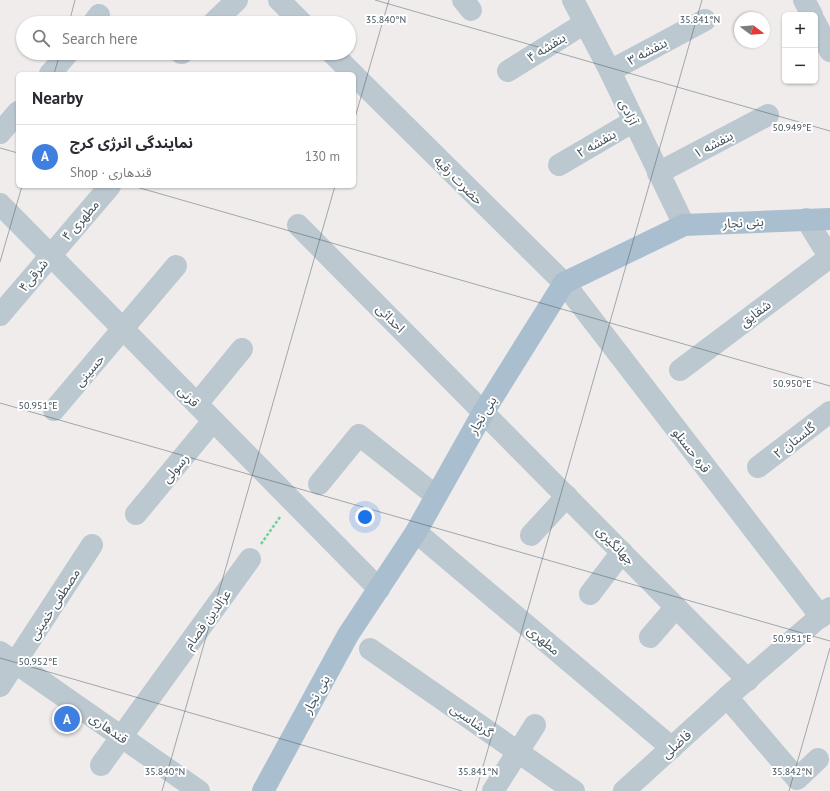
<!DOCTYPE html>
<html lang="en">
<head>
<meta charset="utf-8">
<style>
	body { margin:0; font-family:"PT Sans","Noto Sans Arabic",sans-serif; background:#f2f2f3; color:#2b2b33 }
	.controls { position:absolute; right:12px; top:12px; display:grid; overflow:hidden; border-radius:6px; box-shadow:0 1px 3px #0004 }
	.controls button { width:36px; height:36px; display:grid; place-items:center; padding:0; border:0; border-bottom:1px solid #e1e1e2; background:#fff; color:#2b2b33; font:20px sans-serif }
	.compass { position:absolute; left:734px; top:12px; width:36px; height:36px; border-radius:50%; background:#fff; box-shadow:0 1px 3px #0004; rotate:106deg }
	.you { position:absolute; left:365px; top:517px; width:14px; height:14px; margin:-10px; border:3px solid #fff; border-radius:50%; background:#1a73e8; box-shadow:0 0 0 6px #1a73e833 }
	.badge { display:grid; place-items:center; width:26px; height:26px; border-radius:50%; background:#0f766e; color:#fff; font-size:13px; font-weight:700 }
	.pin { position:absolute; translate:-50% -50%; border:2px solid #fff; box-shadow:0 1px 4px #0006 }
	.list { margin:0; padding:0; list-style:none }
	h2 { display:flex; justify-content:space-between; align-items:center; height:52px; margin:0; padding:0 16px; font-size:17px }
	h2 small { font-size:13px; font-weight:400; color:#7c7c81 }
	.list li { display:grid; grid-template-columns:26px 1fr auto; gap:12px; align-items:center; box-sizing:border-box; height:64px; padding:0 16px; border-top:1px solid #e1e1e2 }
	.list b { display:block; font-size:15px; white-space:nowrap }
	.list p { margin:0; font-size:13px; white-space:nowrap; color:#7c7c81 }
	.list em { font-size:13px; font-style:normal; color:#7c7c81 }
	.icon { flex:none; width:22px; height:22px; fill:none; stroke:currentColor; stroke-width:2; stroke-linecap:round; stroke-linejoin:round }
	.map { position:relative; flex:none; width:830px; height:791px; overflow:hidden }
	.search { position:absolute; background:#fff; box-shadow:0 1px 3px #0004; left:16px; top:16px; width:340px; height:44px; display:flex; align-items:center; gap:10px; box-sizing:border-box; padding:0 14px; border-radius:22px; color:#7c7c81; font-size:15px }
	.panel { position:absolute; background:#fff; box-shadow:0 1px 3px #0004; left:16px; top:72px; width:340px; height:116px; border-radius:6px }
	.map>svg:first-child { display:block }
</style>
</head>
<body>
<div class="map">
<svg width="830" height="791" viewBox="0 0 830 791">
	<rect width="100%" height="100%" fill="#f0ecec"/>
	<g fill="none" stroke-linecap="round" stroke-linejoin="round">
		<polyline stroke="#6bd39b" stroke-width="2.5" stroke-dasharray="3 2" stroke-linecap="butt" points="261,544 280,517"/>
		<g stroke="#bbc8d0" stroke-width="22">
			<polyline points="279,0 302,23"/>
			<polyline points="463,0 471,10"/>
			<polyline points="573,0 610,71 684,225"/>
			<polyline points="804,0 812,15"/>
			<polyline points="815,22 830,51"/>
			<polyline points="93,23 99,15"/>
			<polyline points="213,23 237,0"/>
			<polyline points="181,53 182,53"/>
			<polyline points="332,53 353,74"/>
			<polyline points="508,71 585,23"/>
			<polyline points="610,71 705,20"/>
			<polyline points="50,74 68,53"/>
			<polyline points="354,75 564,283 821,617"/>
			<polyline points="0,133 18,112"/>
			<polyline points="559,165 634,121"/>
			<polyline points="658,173 768,115"/>
			<polyline points="0,204 379,589"/>
			<polyline points="806,219 830,258"/>
			<polyline points="298,225 748,680"/>
			<polyline points="0,315 110,186"/>
			<polyline points="680,370 830,257"/>
			<polyline points="197,404 242,349"/>
			<polyline points="54,410 176,266"/>
			<polyline points="758,467 830,412"/>
			<polyline points="319,484 359,435 436,496"/>
			<polyline points="136,514 213,421"/>
			<polyline points="416,532 672,748"/>
			<polyline points="531,535 567,496"/>
			<polyline points="590,594 622,552"/>
			<polyline points="650,637 676,607"/>
			<polyline points="370,649 574,791"/>
			<polyline points="0,652 199,791"/>
			<polyline points="0,686 92,545"/>
			<polyline points="727,697 797,779 818,759"/>
			<polyline points="101,765 250,559"/>
			<polyline points="493,791 535,725"/>
			<polyline points="624,791 734,691 830,608"/>
		</g>
		<polyline stroke="#a9bece" stroke-width="22" points="263,791 348,635 416,532 484,411 564,283 684,225 830,219"/>
	</g>
	<path fill="none" stroke="#43515b" stroke-width="1" stroke-opacity="0.45" d="M375,0L830,131M69,23L75,0M54,74L60,53M354,121L389,0M0,148L18,153M133,186L830,386M0,262L22,186M0,403L830,641M0,658L462,791M162,791L335,186M476,791L702,0M789,791L830,648"/>
	<g text-anchor="middle" stroke-width="4" stroke-linejoin="round" paint-order="stroke">
		<g font-size="13" fill="#43515b" stroke="#fff">
			<text transform="translate(546 47) rotate(-32)" y="5">بنفشه ۴</text>
			<text transform="translate(647 51) rotate(-28)" y="5">بنفشه ۳</text>
			<text transform="translate(629 112) rotate(65)" y="5">آزادی</text>
			<text transform="translate(596 143) rotate(-30)" y="5">بنفشه ۲</text>
			<text transform="translate(713 144) rotate(-28)" y="5">بنفشه ۱</text>
			<text transform="translate(459 180) rotate(45)" y="5">حضرت رقیه</text>
			<text transform="translate(80 220) rotate(-49)" y="5">مطهری ۴</text>
			<text transform="translate(743 222) rotate(-3)" y="5">بنی نجار</text>
			<text transform="translate(33 275) rotate(-51)" y="5">۴شرقی</text>
			<text transform="translate(755 313) rotate(-37)" y="5">شقایق</text>
			<text transform="translate(391 318) rotate(45)" y="5">احداثی</text>
			<text transform="translate(89 370) rotate(-49)" y="5">حسینی</text>
			<text transform="translate(189 396) rotate(46)" y="5">قرنی</text>
			<text transform="translate(482 415) rotate(-59)" y="5">بنی نجار</text>
			<text transform="translate(794 440) rotate(-38)" y="5">گلستان ۲</text>
			<text transform="translate(692 450) rotate(52)" y="5">قره حسنلو</text>
			<text transform="translate(175 468) rotate(-50)" y="5">رسولی</text>
			<text transform="translate(616 545) rotate(46)" y="5">جهانگیری</text>
			<text transform="translate(54 604) rotate(-57)" y="5">مصطفی خمینی</text>
			<text transform="translate(207 619) rotate(-54)" y="5">عزالدین قصام</text>
			<text transform="translate(544 640) rotate(40)" y="5">مطهری</text>
			<text transform="translate(316 694) rotate(-61)" y="5">بنی نجار</text>
			<text transform="translate(472 720) rotate(35)" y="5">گرشاسبی</text>
			<text transform="translate(109 728) rotate(35)" y="5">قندهاری</text>
			<text transform="translate(676 744) rotate(-42)" y="5">فاضلی</text>
		</g>
	</g>
	<g font-size="10" text-anchor="middle" fill="#43515b" stroke="#fff" stroke-width="4" stroke-linejoin="round" paint-order="stroke">
		<text x="386" y="23">35.840°N</text>
		<text x="700" y="23">35.841°N</text>
		<text x="792" y="131">50.949°E</text>
		<text x="792" y="387">50.950°E</text>
		<text x="38" y="409">50.951°E</text>
		<text x="792" y="642">50.951°E</text>
		<text x="38" y="665">50.952°E</text>
		<text x="165" y="775">35.840°N</text>
		<text x="478" y="775">35.841°N</text>
		<text x="792" y="775">35.842°N</text>
	</g>
</svg>
<div class="controls">
<button>+</button>
<button>−</button>
</div>
<svg class="compass" viewBox="-18 -18 36 36"><path d="M0-13l5 13h-10z" fill="#e53935"/><path d="M0 13l5-13h-10z" fill="#7c7c81"/></svg>
<div class="you"></div>
<div class="pin badge" style="left:67px;top:719px;background:#3f7fe0">A</div>
<div class="search"><svg class="icon" aria-label="search" viewBox="0 0 24 24"><circle cx="10" cy="10" r="6"/><path d="M15 15l6 6"/></svg>Search here</div>
<section class="panel">
<h2>Nearby<small></small></h2>
<ul class="list">
<li><span class="badge" style="background:#3f7fe0">A</span><div><b>نمایندگی انرژی کرج</b><p>Shop · قندهاری</p></div><em>130 m</em></li>
</ul>
</section>
</div>
</body>
</html>
